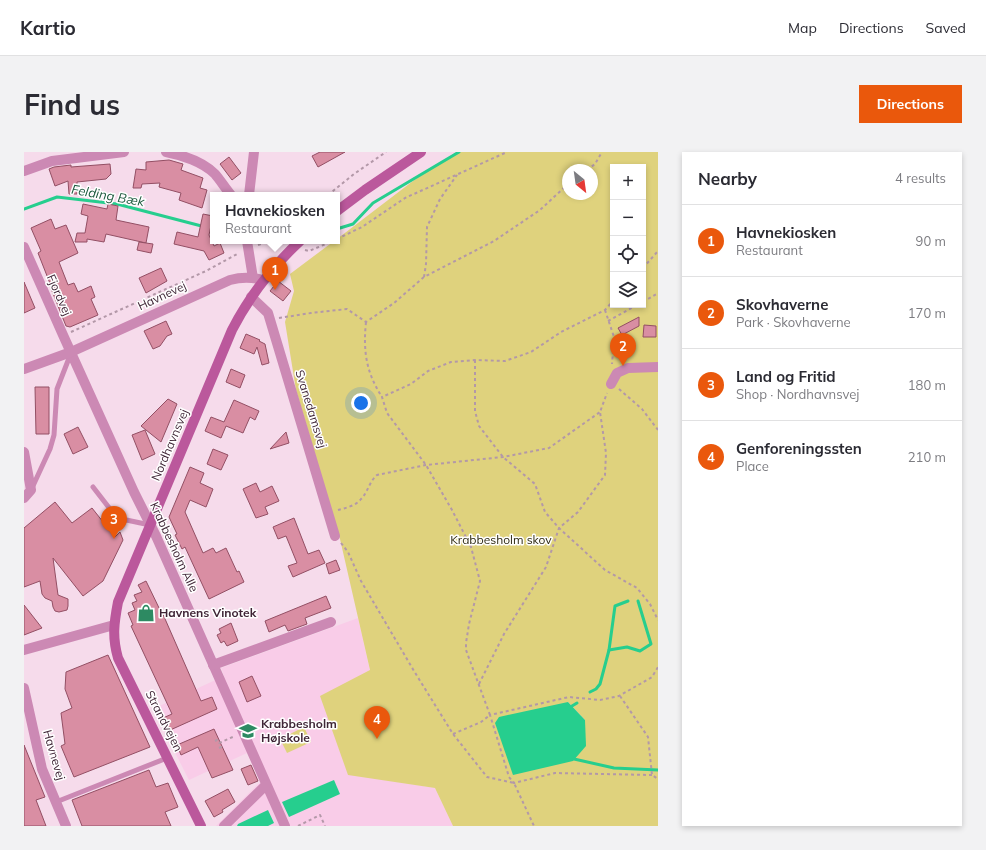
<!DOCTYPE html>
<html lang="en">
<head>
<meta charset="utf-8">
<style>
	body { margin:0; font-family:Mulish,sans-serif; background:#f2f2f3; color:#2b2b33 }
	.controls { position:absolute; right:12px; top:12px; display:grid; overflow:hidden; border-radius:0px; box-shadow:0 2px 6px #0003 }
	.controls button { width:36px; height:36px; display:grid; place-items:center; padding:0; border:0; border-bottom:1px solid #e1e1e2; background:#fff; color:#2b2b33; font:20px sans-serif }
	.compass { position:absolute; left:538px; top:12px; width:36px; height:36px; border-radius:50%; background:#fff; box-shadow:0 2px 6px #0003; rotate:151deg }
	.you { position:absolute; left:337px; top:251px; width:14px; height:14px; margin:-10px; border:3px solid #fff; border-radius:50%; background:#1a73e8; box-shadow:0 0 0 6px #1a73e833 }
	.badge { display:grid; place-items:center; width:26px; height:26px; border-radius:50%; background:#ea580c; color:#fff; font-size:13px; font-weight:700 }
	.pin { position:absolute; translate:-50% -33px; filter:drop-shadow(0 1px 2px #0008) }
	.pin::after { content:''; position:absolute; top:21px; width:14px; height:12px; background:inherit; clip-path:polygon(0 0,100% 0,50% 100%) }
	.popup { position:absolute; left:186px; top:40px; width:130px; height:52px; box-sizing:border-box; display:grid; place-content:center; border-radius:0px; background:#fff; filter:drop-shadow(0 1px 3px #0005); font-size:13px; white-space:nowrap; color:#7c7c81 }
	.popup b { font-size:15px; color:#2b2b33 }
	.popup::after { content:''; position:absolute; left:50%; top:100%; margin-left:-8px; border:8px solid transparent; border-top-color:#fff }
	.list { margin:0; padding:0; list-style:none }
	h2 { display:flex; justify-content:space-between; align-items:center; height:52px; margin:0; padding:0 16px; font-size:17px }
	h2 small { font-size:13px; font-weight:400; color:#7c7c81 }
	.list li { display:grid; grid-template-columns:26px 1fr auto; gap:12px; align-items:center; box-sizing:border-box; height:72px; padding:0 16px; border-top:1px solid #e1e1e2 }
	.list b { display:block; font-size:15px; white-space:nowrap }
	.list p { margin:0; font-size:13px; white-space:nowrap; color:#7c7c81 }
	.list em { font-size:13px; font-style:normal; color:#7c7c81 }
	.icon { flex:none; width:22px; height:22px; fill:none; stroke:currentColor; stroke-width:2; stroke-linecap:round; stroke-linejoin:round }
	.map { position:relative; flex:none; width:634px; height:674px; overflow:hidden; border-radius:0px }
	header { display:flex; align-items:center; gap:24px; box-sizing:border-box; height:56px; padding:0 20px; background:#fff; border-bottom:1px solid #e1e1e2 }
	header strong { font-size:19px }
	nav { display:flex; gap:22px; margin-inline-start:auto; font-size:14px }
	.intro { display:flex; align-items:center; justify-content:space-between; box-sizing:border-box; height:96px; padding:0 24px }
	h1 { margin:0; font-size:28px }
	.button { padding:10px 18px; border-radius:0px; background:#ea580c; color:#fff; font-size:14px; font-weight:700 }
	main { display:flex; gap:24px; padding:0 24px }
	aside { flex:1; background:#fff; border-radius:0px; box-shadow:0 2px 6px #0003 }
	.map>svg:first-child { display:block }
</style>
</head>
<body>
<header>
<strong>Kartio</strong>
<nav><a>Map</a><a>Directions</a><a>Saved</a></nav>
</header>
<div class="intro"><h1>Find us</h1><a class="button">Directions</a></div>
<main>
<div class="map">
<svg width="634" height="674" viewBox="0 0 634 674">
	<rect width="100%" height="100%" fill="#f6dbeb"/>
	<polygon fill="#f9cce8" points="334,466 346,519 324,622 411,636 429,674 192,674 237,629 223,601 165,628 129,557 200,524 197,516"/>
	<g fill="#dfd27d" fill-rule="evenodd">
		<path d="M433,0H634V674H429L411,636L324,623L296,544L346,518L316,387L272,238L261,170L270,139L266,122L310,89H313V87L389,29ZM589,15H619V153H589ZM544,18H568V42H544ZM544,550L561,568L489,623Z"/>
		<polygon points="280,575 287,590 263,601 256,587"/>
	</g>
	<g fill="#26ce8e">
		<polygon points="544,550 561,568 562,594 549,609 489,623 471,571 475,565"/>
		<polygon points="310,628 316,642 265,665 258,650"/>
		<polygon points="244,658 250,671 244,674 213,674 214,672"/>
	</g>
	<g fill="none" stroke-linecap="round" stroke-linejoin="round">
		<g stroke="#26ce8e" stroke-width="3">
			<polyline points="0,57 33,45 93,52 189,77"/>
			<polyline points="316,76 329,72 349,51 435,0"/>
			<polyline points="585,498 603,495 616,499 627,492 614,449"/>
			<polyline points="566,540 572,537 576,532 585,498 591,454 604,449"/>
			<polyline points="548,554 553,551"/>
			<polyline points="550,607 590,616 634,618"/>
		</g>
	</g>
	<g fill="#d98ea3" stroke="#934f64">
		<polygon points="296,0 321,0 294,15 288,4"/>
		<polygon points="205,5 217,21 208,28 196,12"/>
		<polygon points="145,8 159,12 157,18 179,26 176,36 183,38 178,56 155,48 157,41 135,35 136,31 118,32 117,36 109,36 112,17 122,18 122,10"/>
		<polygon points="86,12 87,22 82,27 53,30 53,42 45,42 44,29 31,34 25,17 30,15 47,13 47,15"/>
		<polygon points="59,52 83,57 84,52 94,54 92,68 125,75 122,91 82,82 80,90 63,87 63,90 51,90 53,81 61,81 64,64 57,62"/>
		<polygon points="179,62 189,64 185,83 190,94 196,91 200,101 185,108 180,99 150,92 153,80 174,85"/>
		<polygon points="27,67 31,77 42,73 54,101 35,110 44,133 50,131 54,140 67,134 71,145 67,147 74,163 46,175 42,174 26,134 27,134 14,101 17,99 7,76"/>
		<polygon points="115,90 129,92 127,101 113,98"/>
		<polygon points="137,116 143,129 122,141 115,126"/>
		<polygon points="254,129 267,139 259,149 246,139"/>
		<polygon points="0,130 11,156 0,161"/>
		<polygon points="615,165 615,174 598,183 594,176"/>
		<polygon points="142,169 148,182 143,184 136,194 129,197 120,179"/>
		<polygon points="620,173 632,174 632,185 619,185"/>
		<polygon points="222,182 236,188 235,189 241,192 245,211 238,213 233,195 230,202 216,196"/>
		<polygon points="207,217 221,223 216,236 202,230"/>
		<polygon points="11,235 25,235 25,282 12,282"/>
		<polygon points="144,247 153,252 137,290 117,274"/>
		<polygon points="210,248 235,259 231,268 226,265 219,281 202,274 197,286 181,279 187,265 200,270"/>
		<polygon points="54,275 64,295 49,302 40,282"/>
		<polygon points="121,278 131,302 118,308 108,283"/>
		<polygon points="262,280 265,291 246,297"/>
		<polygon points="189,297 204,303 197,318 183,312"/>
		<polygon points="166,315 180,321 176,331 189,337 182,355 166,348 161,360 179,401 189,396 192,401 202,396 213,420 215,419 220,430 185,447 161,395 158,397 151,383 153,382 145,365"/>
		<polygon points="232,331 236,340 248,334 255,349 241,355 244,362 232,366 219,337"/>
		<polygon points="31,350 48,371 68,356 91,385 96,380 99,388 79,429 59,444 29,406 34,443 44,447 44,454 43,458 35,460 31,459 29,455 28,449 21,446 18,442 16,429 0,435 0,376"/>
		<polygon points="270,366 284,402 295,398 301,411 269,425 264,414 273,411 262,384 254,387 249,375"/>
		<polygon points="312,408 316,418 305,422 302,412"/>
		<polygon points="122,429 137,460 138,460 177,549 188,545 193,557 144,579 139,566 148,562 107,474 109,473 104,461 111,458 108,451 113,449 110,443 118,440 114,433"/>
		<polygon points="302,444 307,456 281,466 283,472 264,479 261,473 245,480 241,469"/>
		<polygon points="0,453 18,476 0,483"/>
		<polygon points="207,471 214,489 203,494 200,489 197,491 193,483 197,481 195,477"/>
		<polygon points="84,503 126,595 50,625 37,594 41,592 37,561 48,556 41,537 42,520"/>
		<polygon points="228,524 237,544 223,550 215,530"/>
		<polygon points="190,577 209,618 188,626 174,595 157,603 153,593"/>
		<polygon points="0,593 21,645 12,648 22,674 0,674"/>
		<polygon points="227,613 234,629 224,633 217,617"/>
		<polygon points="125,618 132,635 144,631 154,655 141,660 147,674 58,674 48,648"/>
		<polygon points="204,637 211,650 198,658 199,660 190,665 181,649"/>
	</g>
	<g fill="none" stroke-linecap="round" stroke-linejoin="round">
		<g stroke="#b398a8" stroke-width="2" stroke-dasharray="3 3" stroke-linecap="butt">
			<polyline points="563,18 571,12 578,0"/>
			<polyline points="304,43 330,22 362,0"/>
			<polyline points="313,87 338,75 381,46 483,0"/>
			<polyline points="234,93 246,89"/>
			<polyline points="281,98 285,99 309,89"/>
			<polyline points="619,116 634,99"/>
			<polyline points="400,125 402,112 403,75 416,47 433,23"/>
			<polyline points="619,150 634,141"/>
			<polyline points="581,158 590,185 588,212"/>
			<polyline points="255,166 287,161 323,157 342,170 370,151 400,125 470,89 516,58 544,32"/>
			<polyline points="584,169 613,153"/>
			<path d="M342,170C339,199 342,220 358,245"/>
			<polyline points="47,180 182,119 215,101"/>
			<polyline points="451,208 451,259 455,274 479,305 511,332 521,360 535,376 581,418 613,436 626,452 634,468"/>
			<polyline points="595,237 618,257 634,278"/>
			<path d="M314,358C321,356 332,354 337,347C344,340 345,330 353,323L402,313L479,305L525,296L576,260"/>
			<polyline points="317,391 324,400 337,429 390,519 429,582 463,625 490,631 510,674"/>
			<polyline points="455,532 480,482 522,415 535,376 554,360 581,323 582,301 576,260 583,241"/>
			<polyline points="596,544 624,585 628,623 634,627"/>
			<polyline points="429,582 457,570 466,563 442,498 442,491 445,472 456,429 447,395 428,358 402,313 363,261 358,245 387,232 404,219 427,210 451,208 481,209 507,200 537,180 581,158 589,149"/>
			<polyline points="191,589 193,588 195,591"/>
			<polyline points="195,591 211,584"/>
			<polyline points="195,596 197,595 195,591"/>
			<polyline points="628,623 531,621 490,631 485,625 466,563 545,545 576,548 595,544 628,525 634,515"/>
			<polyline points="274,674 296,663 301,674"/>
		</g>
		<g stroke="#cc89b4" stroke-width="5">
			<polyline points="69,335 93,366 126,373"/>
			<polyline points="8,336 26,297 30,283 33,237 47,201"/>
			<polyline points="32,650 143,606"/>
		</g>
		<g stroke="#cc89b4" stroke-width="10">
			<path d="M142,0C158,3 179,10 191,22C197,29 201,36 207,43"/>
			<polyline points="0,19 28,9 100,0"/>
			<polyline points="225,43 230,0"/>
			<polyline points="223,89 229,126"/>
			<polyline points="0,95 39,183 110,340 132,384 261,674"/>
			<polyline points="227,145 244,161 311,384"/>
			<path d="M0,217L47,200L206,128C217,125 228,125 239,128"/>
			<polyline points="587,232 593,221 604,216 634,215"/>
			<polyline points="0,300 7,338 0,346"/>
			<polyline points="0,498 90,473"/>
			<polyline points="189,513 307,470"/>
			<polyline points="0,536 18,617 42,674"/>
			<polyline points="200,674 242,633"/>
		</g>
		<g stroke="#bb589c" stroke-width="10">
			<polyline points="313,59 341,38 397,0"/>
			<path d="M177,674L94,506C88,485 90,471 94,450L208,178C226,143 248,115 276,89"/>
		</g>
	</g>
	<defs>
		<g id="shop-bare" transform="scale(1.38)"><path d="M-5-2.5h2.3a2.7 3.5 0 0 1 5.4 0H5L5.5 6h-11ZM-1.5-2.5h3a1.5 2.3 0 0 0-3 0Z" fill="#2d8a62" stroke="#fff" stroke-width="2.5" paint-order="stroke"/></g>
		<g id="university-bare" transform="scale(1.38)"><path d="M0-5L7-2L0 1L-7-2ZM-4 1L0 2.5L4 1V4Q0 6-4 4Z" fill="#2d8a62" stroke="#fff" stroke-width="2.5" paint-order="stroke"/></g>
	</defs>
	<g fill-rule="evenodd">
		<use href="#shop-bare" x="122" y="461"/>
		<use href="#university-bare" x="224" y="579"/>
	</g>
	<g text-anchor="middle" stroke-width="3" stroke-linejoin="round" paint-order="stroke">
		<g font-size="12" fill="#3f2536" stroke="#fff">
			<text transform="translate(35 143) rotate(66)" y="4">Fjordvej</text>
			<text transform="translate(138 144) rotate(-25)" y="4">Havnevej</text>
			<text transform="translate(287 257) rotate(73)" y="4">Svanedamsvej</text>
			<text transform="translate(146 293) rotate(-67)" y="4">Nordhavnsvej</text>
			<text transform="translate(150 395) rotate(65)" y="4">Krabbesholm Alle</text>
			<text transform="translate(140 569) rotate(63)" y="4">Strandvejen</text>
			<text transform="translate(30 603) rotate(74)" y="4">Havnevej</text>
		</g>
		<g font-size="12" fill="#2e2a13" stroke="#fff">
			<text x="477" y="392">Krabbesholm skov</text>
		</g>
		<g font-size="12" font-weight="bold" fill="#3f2536" stroke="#fff" text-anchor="start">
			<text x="135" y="465">Havnens Vinotek</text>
			<text x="237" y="576">Krabbesholm<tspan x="237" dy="14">Højskole</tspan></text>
		</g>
		<g font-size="13" font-style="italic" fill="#1d593e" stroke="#fff">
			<text transform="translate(84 43) rotate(10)" y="5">Felding Bæk</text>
		</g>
	</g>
</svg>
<div class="controls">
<button>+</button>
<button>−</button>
<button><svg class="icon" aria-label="locate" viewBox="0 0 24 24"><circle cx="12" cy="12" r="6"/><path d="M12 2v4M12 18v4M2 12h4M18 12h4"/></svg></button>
<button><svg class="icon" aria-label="layers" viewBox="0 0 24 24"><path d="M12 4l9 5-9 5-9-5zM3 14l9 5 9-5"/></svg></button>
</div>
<svg class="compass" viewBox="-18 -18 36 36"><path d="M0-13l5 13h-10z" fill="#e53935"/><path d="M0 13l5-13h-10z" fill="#7c7c81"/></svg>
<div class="you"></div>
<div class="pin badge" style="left:251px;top:138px">1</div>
<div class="popup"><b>Havnekiosken</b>Restaurant</div>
<div class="pin badge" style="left:599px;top:214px">2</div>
<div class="pin badge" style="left:90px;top:387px">3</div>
<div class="pin badge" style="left:353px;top:587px">4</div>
</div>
<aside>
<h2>Nearby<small>4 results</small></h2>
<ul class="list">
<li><span class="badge">1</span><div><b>Havnekiosken</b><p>Restaurant</p></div><em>90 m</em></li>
<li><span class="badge">2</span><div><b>Skovhaverne</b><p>Park · Skovhaverne</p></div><em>170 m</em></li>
<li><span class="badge">3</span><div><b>Land og Fritid</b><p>Shop · Nordhavnsvej</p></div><em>180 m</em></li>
<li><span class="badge">4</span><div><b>Genforeningssten</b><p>Place</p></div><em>210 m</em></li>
</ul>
</aside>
</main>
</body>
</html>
